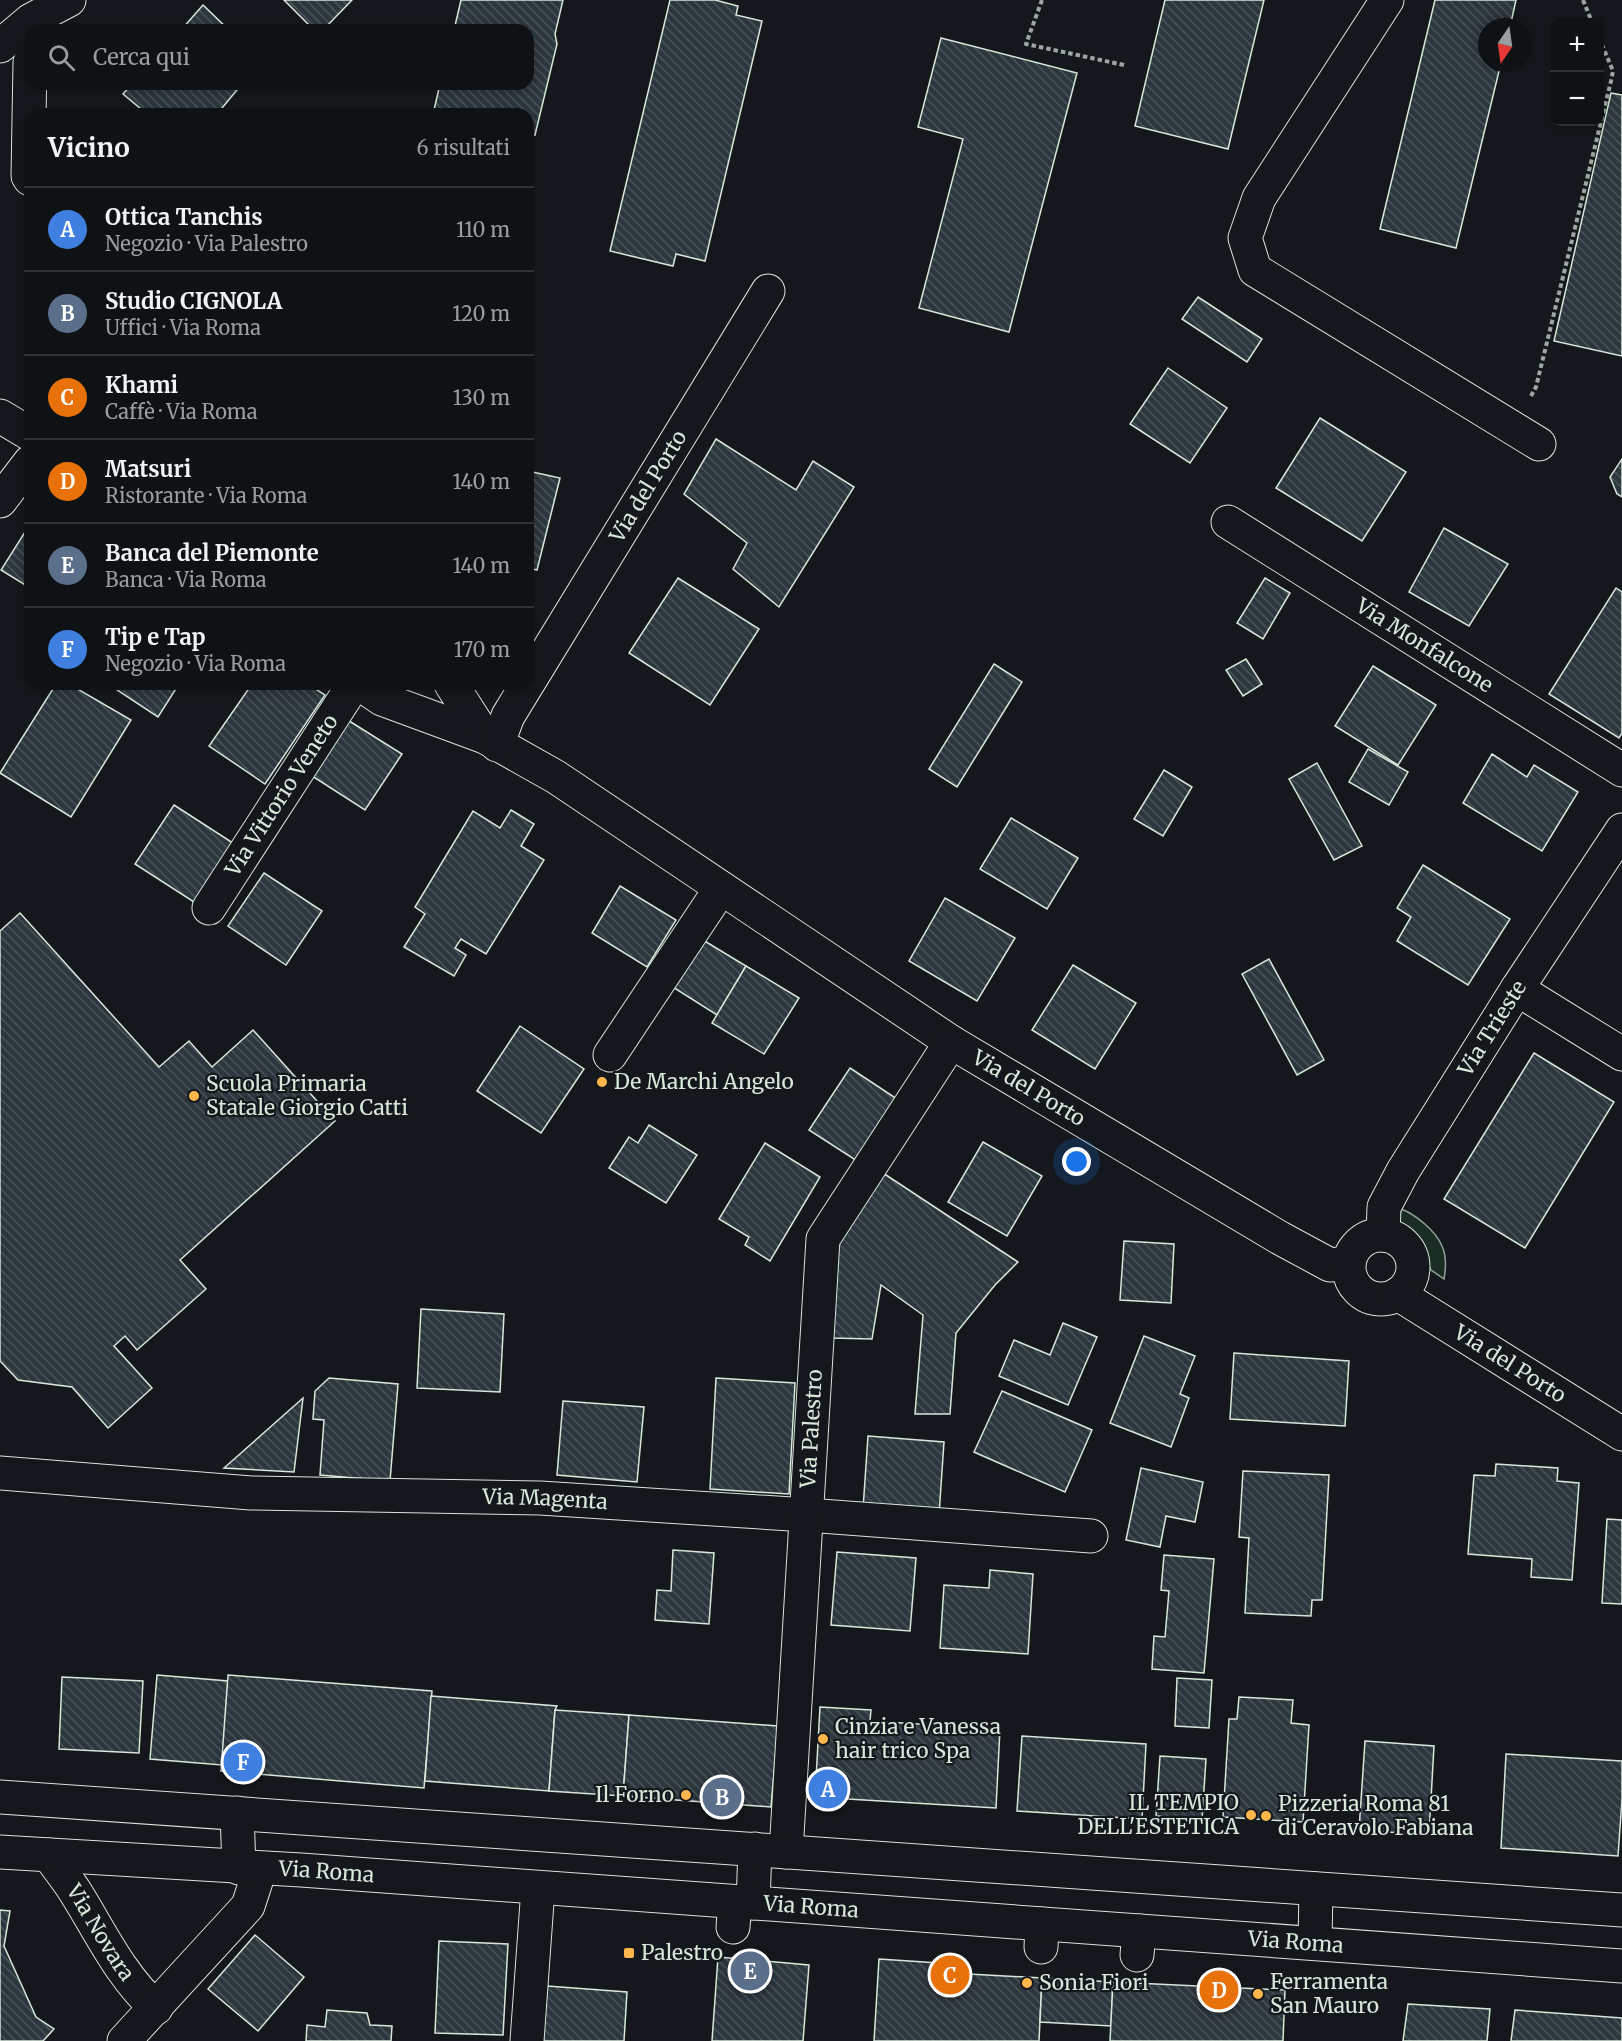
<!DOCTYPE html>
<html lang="it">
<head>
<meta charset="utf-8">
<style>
	body { margin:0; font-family:Merriweather,serif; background:#181b1e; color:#f1f3f6 }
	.controls { position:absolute; right:18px; top:18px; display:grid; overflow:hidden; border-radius:12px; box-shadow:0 3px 9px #0003 }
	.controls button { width:54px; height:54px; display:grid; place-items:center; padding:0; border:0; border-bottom:2px solid #2f3234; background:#0f1215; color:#f1f3f6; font:30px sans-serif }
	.compass { position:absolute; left:1478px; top:18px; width:54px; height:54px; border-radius:50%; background:#0f1215; box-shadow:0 3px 9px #0003; rotate:193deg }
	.you { position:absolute; left:1077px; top:1162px; width:21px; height:21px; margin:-15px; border:4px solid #fff; border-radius:50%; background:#1a73e8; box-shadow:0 0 0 9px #1a73e833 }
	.badge { display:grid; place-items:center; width:39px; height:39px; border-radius:50%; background:#ffb74d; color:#fff; font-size:20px; font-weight:700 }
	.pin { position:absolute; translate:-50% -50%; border:3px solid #fff; box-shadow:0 2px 6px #0006 }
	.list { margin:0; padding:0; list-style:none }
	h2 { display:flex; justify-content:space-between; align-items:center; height:78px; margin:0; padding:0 24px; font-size:26px }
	h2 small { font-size:20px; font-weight:400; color:#9b9ea0 }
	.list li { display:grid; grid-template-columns:39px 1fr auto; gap:18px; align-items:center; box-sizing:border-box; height:84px; padding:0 24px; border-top:2px solid #2f3234 }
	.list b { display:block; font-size:22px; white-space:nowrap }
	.list p { margin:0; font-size:20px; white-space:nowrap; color:#9b9ea0 }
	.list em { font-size:20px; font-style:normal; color:#9b9ea0 }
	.icon { flex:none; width:33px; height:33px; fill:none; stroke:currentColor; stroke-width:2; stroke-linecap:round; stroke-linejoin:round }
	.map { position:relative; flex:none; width:1622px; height:2041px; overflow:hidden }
	.search { position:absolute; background:#0f1215; box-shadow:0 3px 9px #0003; left:24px; top:24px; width:510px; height:66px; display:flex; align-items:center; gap:15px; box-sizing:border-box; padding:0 21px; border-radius:18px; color:#9b9ea0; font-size:22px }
	.panel { position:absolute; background:#0f1215; box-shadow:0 3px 9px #0003; left:24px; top:108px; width:510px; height:582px; border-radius:18px }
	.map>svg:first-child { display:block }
</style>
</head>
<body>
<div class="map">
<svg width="1622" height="2041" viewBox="0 0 1622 2041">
	<defs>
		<pattern id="building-back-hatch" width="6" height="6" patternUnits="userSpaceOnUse" patternTransform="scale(1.5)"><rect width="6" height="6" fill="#2c363c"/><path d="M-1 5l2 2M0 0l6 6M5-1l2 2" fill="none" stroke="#4a5358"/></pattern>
	</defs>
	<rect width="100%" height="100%" fill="#14181c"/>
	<path fill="#1a2d24" stroke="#939e99" stroke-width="1.5" d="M1401,1209C1415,1214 1436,1231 1442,1246C1447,1257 1446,1268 1444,1279L1431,1270L1417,1239L1399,1226Z"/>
	<g fill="url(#building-back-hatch)" stroke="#d8e6dc" stroke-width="1.5">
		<polygon points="284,0 352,0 323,30 314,30"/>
		<polygon points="461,0 563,0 555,34 557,44 535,135 528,133 528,114 449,114 434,110 440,84 528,84 528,30 454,30"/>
		<polygon points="670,0 715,0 738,6 736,15 762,21 705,261 676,254 673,266 610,251"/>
		<polygon points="1165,0 1264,0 1228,149 1135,126"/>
		<polygon points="1435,0 1516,0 1510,27 1487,27 1487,63 1501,63 1456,248 1380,229"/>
		<polygon points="203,5 229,30 181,30"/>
		<polygon points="941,38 1077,73 1009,332 919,308 963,139 918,127"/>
		<polygon points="132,84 242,84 217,114 147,114 123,94"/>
		<polygon points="1611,93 1622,95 1622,356 1554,341"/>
		<polygon points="1198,297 1262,339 1247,362 1182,319"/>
		<polygon points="1168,368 1227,408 1190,463 1130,424"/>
		<polygon points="1320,418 1406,472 1362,541 1276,488"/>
		<polygon points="716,439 796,490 813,461 854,487 779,607 733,569 747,543 684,494"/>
		<polygon points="1622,459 1622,497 1617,494 1610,477"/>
		<polygon points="528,471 560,478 537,570 528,568"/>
		<polygon points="30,524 30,588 1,570"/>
		<polygon points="1444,528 1508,564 1469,626 1409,592"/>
		<polygon points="678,578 759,629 710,705 629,653"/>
		<polygon points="1265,578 1290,593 1263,639 1237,623"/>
		<polygon points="1616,588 1622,592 1622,733 1619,738 1549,694"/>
		<polygon points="1246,659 1262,684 1243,696 1226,670"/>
		<polygon points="994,664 1022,682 957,787 929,769"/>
		<polygon points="1373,666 1436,705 1398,765 1335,726"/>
		<polygon points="56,684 69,684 131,720 71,817 0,773"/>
		<polygon points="108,684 179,684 158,717"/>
		<polygon points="252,684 308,684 325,695 265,784 209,746"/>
		<polygon points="346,719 402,754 365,810 309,774"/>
		<polygon points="1368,749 1408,772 1389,805 1349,782"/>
		<polygon points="1492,754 1527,777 1534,765 1578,792 1542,851 1463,803"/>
		<polygon points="1317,763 1362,846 1334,860 1289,779"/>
		<polygon points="1164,770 1192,787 1163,836 1134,819"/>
		<polygon points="174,805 236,845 197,904 135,864"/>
		<polygon points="511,810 534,824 521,846 544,860 486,954 461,939 455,948 466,955 454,976 404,947 425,914 415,907 473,811 500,828"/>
		<polygon points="1011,818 1078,858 1047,909 980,869"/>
		<polygon points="1423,865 1510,919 1468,985 1397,941 1411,917 1397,908"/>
		<polygon points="264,873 322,911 286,965 228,926"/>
		<polygon points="620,886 676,920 647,967 592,933"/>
		<polygon points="945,898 1015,938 977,1001 909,961"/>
		<polygon points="20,913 159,1067 189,1041 212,1067 253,1030 335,1121 180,1260 206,1289 137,1350 125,1336 114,1346 152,1388 108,1428 72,1387 18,1380 0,1361 0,931"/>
		<polygon points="698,937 746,966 717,1015 668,984"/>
		<polygon points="1269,959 1324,1060 1297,1075 1242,974"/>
		<polygon points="1073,965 1136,1003 1095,1069 1032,1030"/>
		<polygon points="746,966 799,998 764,1054 712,1023"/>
		<polygon points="520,1026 584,1069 541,1133 477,1091"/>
		<polygon points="1534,1053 1614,1102 1525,1248 1444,1199"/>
		<polygon points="850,1068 897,1099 857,1161 809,1130"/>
		<polygon points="649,1125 697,1155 666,1203 609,1168 629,1137 638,1143"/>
		<polygon points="983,1142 1042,1176 1007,1236 948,1202"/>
		<polygon points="765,1143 820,1177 770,1261 745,1245 749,1237 719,1219"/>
		<polygon points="883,1173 1018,1262 995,1285 956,1333 950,1414 915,1414 923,1315 881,1285 872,1339 832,1338 837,1244"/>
		<polygon points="1124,1241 1174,1244 1171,1303 1120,1300"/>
		<polygon points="421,1309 504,1314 500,1392 417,1388"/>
		<polygon points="1063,1323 1097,1337 1068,1405 999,1376 1014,1340 1050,1355"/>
		<polygon points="1144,1336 1195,1356 1180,1394 1189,1398 1171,1447 1110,1423"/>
		<polygon points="1234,1353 1349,1361 1345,1426 1230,1419"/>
		<polygon points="329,1378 398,1384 390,1481 320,1475 324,1420 313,1419 315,1391"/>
		<polygon points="716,1378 795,1383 789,1494 710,1489"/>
		<polygon points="1002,1391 1092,1430 1065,1492 974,1452"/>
		<polygon points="303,1398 294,1472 224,1468"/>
		<polygon points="563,1401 644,1407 637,1482 557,1475"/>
		<polygon points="868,1436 944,1442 939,1515 863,1509"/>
		<polygon points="1496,1464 1558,1468 1557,1481 1579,1483 1572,1580 1531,1577 1532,1559 1468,1554 1474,1475 1495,1476"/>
		<polygon points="1141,1468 1203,1482 1195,1522 1166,1516 1160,1547 1126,1540"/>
		<polygon points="1243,1471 1329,1475 1322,1600 1312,1600 1311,1616 1245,1613 1249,1538 1239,1537"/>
		<polygon points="1607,1519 1622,1520 1622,1604 1602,1603"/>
		<polygon points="673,1550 714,1553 709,1624 655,1620 657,1590 671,1591"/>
		<polygon points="837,1552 916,1558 910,1631 831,1625"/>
		<polygon points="1164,1555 1214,1559 1204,1673 1152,1669 1154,1636 1165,1637 1169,1591 1161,1590"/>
		<polygon points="990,1570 1033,1574 1028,1654 940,1648 944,1585 989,1588"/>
		<polygon points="157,1675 228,1681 222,1765 150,1759"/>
		<polygon points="228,1675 432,1691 424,1788 221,1771"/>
		<polygon points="62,1677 143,1681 139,1753 59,1749"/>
		<polygon points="1177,1678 1212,1680 1209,1728 1175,1726"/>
		<polygon points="431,1696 557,1706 555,1710 549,1791 425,1781"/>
		<polygon points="1239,1697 1293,1700 1291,1723 1309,1725 1303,1822 1223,1817 1229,1719 1237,1719"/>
		<polygon points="820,1707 871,1710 870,1721 1000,1729 996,1808 815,1797"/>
		<polygon points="555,1710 629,1715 623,1796 549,1791"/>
		<polygon points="629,1715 778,1726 771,1807 623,1796"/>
		<polygon points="1022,1736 1146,1744 1142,1819 1017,1811"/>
		<polygon points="1365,1741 1434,1746 1429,1835 1359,1830"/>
		<polygon points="1506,1754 1622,1761 1622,1800 1618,1856 1501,1848"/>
		<polygon points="1160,1756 1206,1759 1202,1820 1156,1816"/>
		<polygon points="0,1910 10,1911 4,1946 36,2017 54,2029 43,2041 0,2041"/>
		<polygon points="255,1935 304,1977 258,2031 208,1989"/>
		<polygon points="439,1941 508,1944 503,2035 435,2033"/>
		<polygon points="718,1957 809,1965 803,2041 712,2041"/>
		<polygon points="879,1959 969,1965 969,1974 1042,1978 1039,2041 874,2041"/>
		<polygon points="1042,1978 1113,1982 1111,2026 1040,2022"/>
		<polygon points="1113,1982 1285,1990 1283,2041 1110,2041"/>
		<polygon points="547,1986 627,1992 624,2041 543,2041"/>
		<polygon points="1408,2004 1490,2009 1487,2041 1403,2041"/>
		<polygon points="327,2010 367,2013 370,2025 392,2026 391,2041 306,2041 307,2025 325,2027"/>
		<polygon points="1515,2010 1622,2018 1622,2041 1511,2041"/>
	</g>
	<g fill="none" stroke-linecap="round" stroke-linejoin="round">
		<g stroke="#d8e6dc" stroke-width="35">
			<g id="minor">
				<polyline points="1387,0 1259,198 1245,238 1255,270 1539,444"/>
				<polyline points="0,46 31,20 69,0"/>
				<polyline points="30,62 28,176 30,179"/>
				<polyline points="0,416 30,434"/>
				<polyline points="0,501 30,462"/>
				<path id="s1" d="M1228,522L1622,770"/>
				<path id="s2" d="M360,684L382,699L485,737L556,777L951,1042L1280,1238L1330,1265L1349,1263"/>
				<polyline points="451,684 485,737"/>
				<path id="s3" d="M497,745L508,716L768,291"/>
				<path id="s4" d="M209,908L354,684"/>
				<polyline points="1517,989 1622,1054"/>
				<polyline points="610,1055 721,888"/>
				<path id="s5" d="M1383,1235L1384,1207L1403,1171L1517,989L1622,830"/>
				<circle cx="1381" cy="1267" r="32"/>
				<path id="s6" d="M1398,1294L1622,1434"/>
				<path id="s7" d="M0,1473L251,1493L540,1498L807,1515L1091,1536"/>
				<polyline points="237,1813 239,1868"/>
				<path id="s8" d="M786,1852L823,1239L951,1042"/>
				<path id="s9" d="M49,1855C58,1868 68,1880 76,1893C101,1933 120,1975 156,2008"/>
				<polyline points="753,1903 755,1849"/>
				<polyline points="733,1927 735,1902"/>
				<polyline points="1315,1943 1316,1889"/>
				<polyline points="1041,1947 1042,1924"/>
				<polyline points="1137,1955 1139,1931"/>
				<polyline points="124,2041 248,1906 260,1869"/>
				<polyline points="527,2041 538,1888"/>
			</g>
		</g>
		<g stroke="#d8e6dc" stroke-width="35">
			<g id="major">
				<polyline points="0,1797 1622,1910"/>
				<path id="s10" d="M0,1852L301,1870L1622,1966"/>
			</g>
		</g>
		<g stroke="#9da8a2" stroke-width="4" stroke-dasharray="4.5 3" stroke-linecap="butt">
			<polyline points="1042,0 1026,44 1124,65"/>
			<polyline points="1583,0 1592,22"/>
			<polyline points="1531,396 1536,387 1611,81 1613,71 1600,40"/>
		</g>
		<use href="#minor" stroke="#14181c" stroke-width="33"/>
		<use href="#major" stroke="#14181c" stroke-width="33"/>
	</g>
	<g fill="#ffb74d" stroke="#14181c" stroke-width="2">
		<circle cx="602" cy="1082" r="6"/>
		<circle cx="194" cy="1096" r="6"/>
		<circle cx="823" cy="1739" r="6"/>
		<circle cx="686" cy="1795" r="6"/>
		<circle cx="1251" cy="1815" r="6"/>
		<circle cx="1266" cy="1816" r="6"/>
		<rect x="623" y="1947" width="12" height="12" rx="3"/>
		<circle cx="1027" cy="1983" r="6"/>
		<circle cx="1258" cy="1994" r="6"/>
	</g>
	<g text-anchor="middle" stroke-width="4.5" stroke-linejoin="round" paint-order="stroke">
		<g font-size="21" fill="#d8e6dc" stroke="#14181c">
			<text dy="7" stroke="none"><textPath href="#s3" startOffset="300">Via del Porto</textPath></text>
			<text dy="7" stroke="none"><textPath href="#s1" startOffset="232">Via Monfalcone</textPath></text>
			<text dy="7" stroke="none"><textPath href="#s4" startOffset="134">Via Vittorio Veneto</textPath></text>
			<text dy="7" stroke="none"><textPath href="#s5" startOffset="237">Via Trieste</textPath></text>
			<text dy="7" stroke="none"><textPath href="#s2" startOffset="784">Via del Porto</textPath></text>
			<text dy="7" stroke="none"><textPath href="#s6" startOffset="132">Via del Porto</textPath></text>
			<text dy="7" stroke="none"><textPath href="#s8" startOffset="424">Via Palestro</textPath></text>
			<text dy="7" stroke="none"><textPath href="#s7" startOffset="546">Via Magenta</textPath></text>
			<text dy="7" stroke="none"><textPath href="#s10" startOffset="327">Via Roma</textPath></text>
			<text dy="7" stroke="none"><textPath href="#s10" startOffset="813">Via Roma</textPath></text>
			<text dy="7" stroke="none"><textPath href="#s9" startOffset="93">Via Novara</textPath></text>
			<text dy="7" stroke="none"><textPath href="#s10" startOffset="1299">Via Roma</textPath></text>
		</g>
		<g font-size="21" fill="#d8e6dc" stroke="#14181c" text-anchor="start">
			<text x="614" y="1089">De Marchi Angelo</text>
			<text x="206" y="1091">Scuola Primaria<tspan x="206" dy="24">Statale Giorgio Catti</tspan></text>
			<text x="835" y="1734">Cinzia e Vanessa<tspan x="835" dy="24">hair trico Spa</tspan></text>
			<text x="674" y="1802" text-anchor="end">Il Forno</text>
			<text x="1239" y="1810" text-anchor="end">IL TEMPIO<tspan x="1239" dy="24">DELL'ESTETICA</tspan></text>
			<text x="1278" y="1811">Pizzeria Roma 81<tspan x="1278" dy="24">di Ceravolo Fabiana</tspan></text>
			<text x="641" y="1960">Palestro</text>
			<text x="1270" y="1989">Ferramenta<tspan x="1270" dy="24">San Mauro</tspan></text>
			<text x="1039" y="1990">Sonia Fiori</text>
		</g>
	</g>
</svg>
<div class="controls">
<button>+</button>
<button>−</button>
</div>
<svg class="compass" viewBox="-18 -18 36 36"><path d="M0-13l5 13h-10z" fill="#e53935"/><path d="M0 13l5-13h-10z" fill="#9b9ea0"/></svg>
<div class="you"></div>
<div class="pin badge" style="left:828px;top:1789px;background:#3f7fe0">A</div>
<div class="pin badge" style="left:722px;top:1797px;background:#5c6f8a">B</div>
<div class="pin badge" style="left:950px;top:1975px;background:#e8710a">C</div>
<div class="pin badge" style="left:1219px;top:1990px;background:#e8710a">D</div>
<div class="pin badge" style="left:750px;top:1971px;background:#5c6f8a">E</div>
<div class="pin badge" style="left:243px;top:1762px;background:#3f7fe0">F</div>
<div class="search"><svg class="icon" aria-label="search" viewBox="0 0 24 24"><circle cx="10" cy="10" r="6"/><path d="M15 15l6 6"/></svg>Cerca qui</div>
<section class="panel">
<h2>Vicino<small>6 risultati</small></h2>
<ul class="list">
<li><span class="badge" style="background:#3f7fe0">A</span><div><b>Ottica Tanchis</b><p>Negozio · Via Palestro</p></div><em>110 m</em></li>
<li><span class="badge" style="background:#5c6f8a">B</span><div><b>Studio CIGNOLA</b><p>Uffici · Via Roma</p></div><em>120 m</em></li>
<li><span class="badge" style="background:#e8710a">C</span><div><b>Khami</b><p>Caffè · Via Roma</p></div><em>130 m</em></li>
<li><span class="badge" style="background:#e8710a">D</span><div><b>Matsuri</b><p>Ristorante · Via Roma</p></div><em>140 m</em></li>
<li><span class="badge" style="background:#5c6f8a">E</span><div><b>Banca del Piemonte</b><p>Banca · Via Roma</p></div><em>140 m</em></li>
<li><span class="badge" style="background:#3f7fe0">F</span><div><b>Tip e Tap</b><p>Negozio · Via Roma</p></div><em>170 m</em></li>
</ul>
</section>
</div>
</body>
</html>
